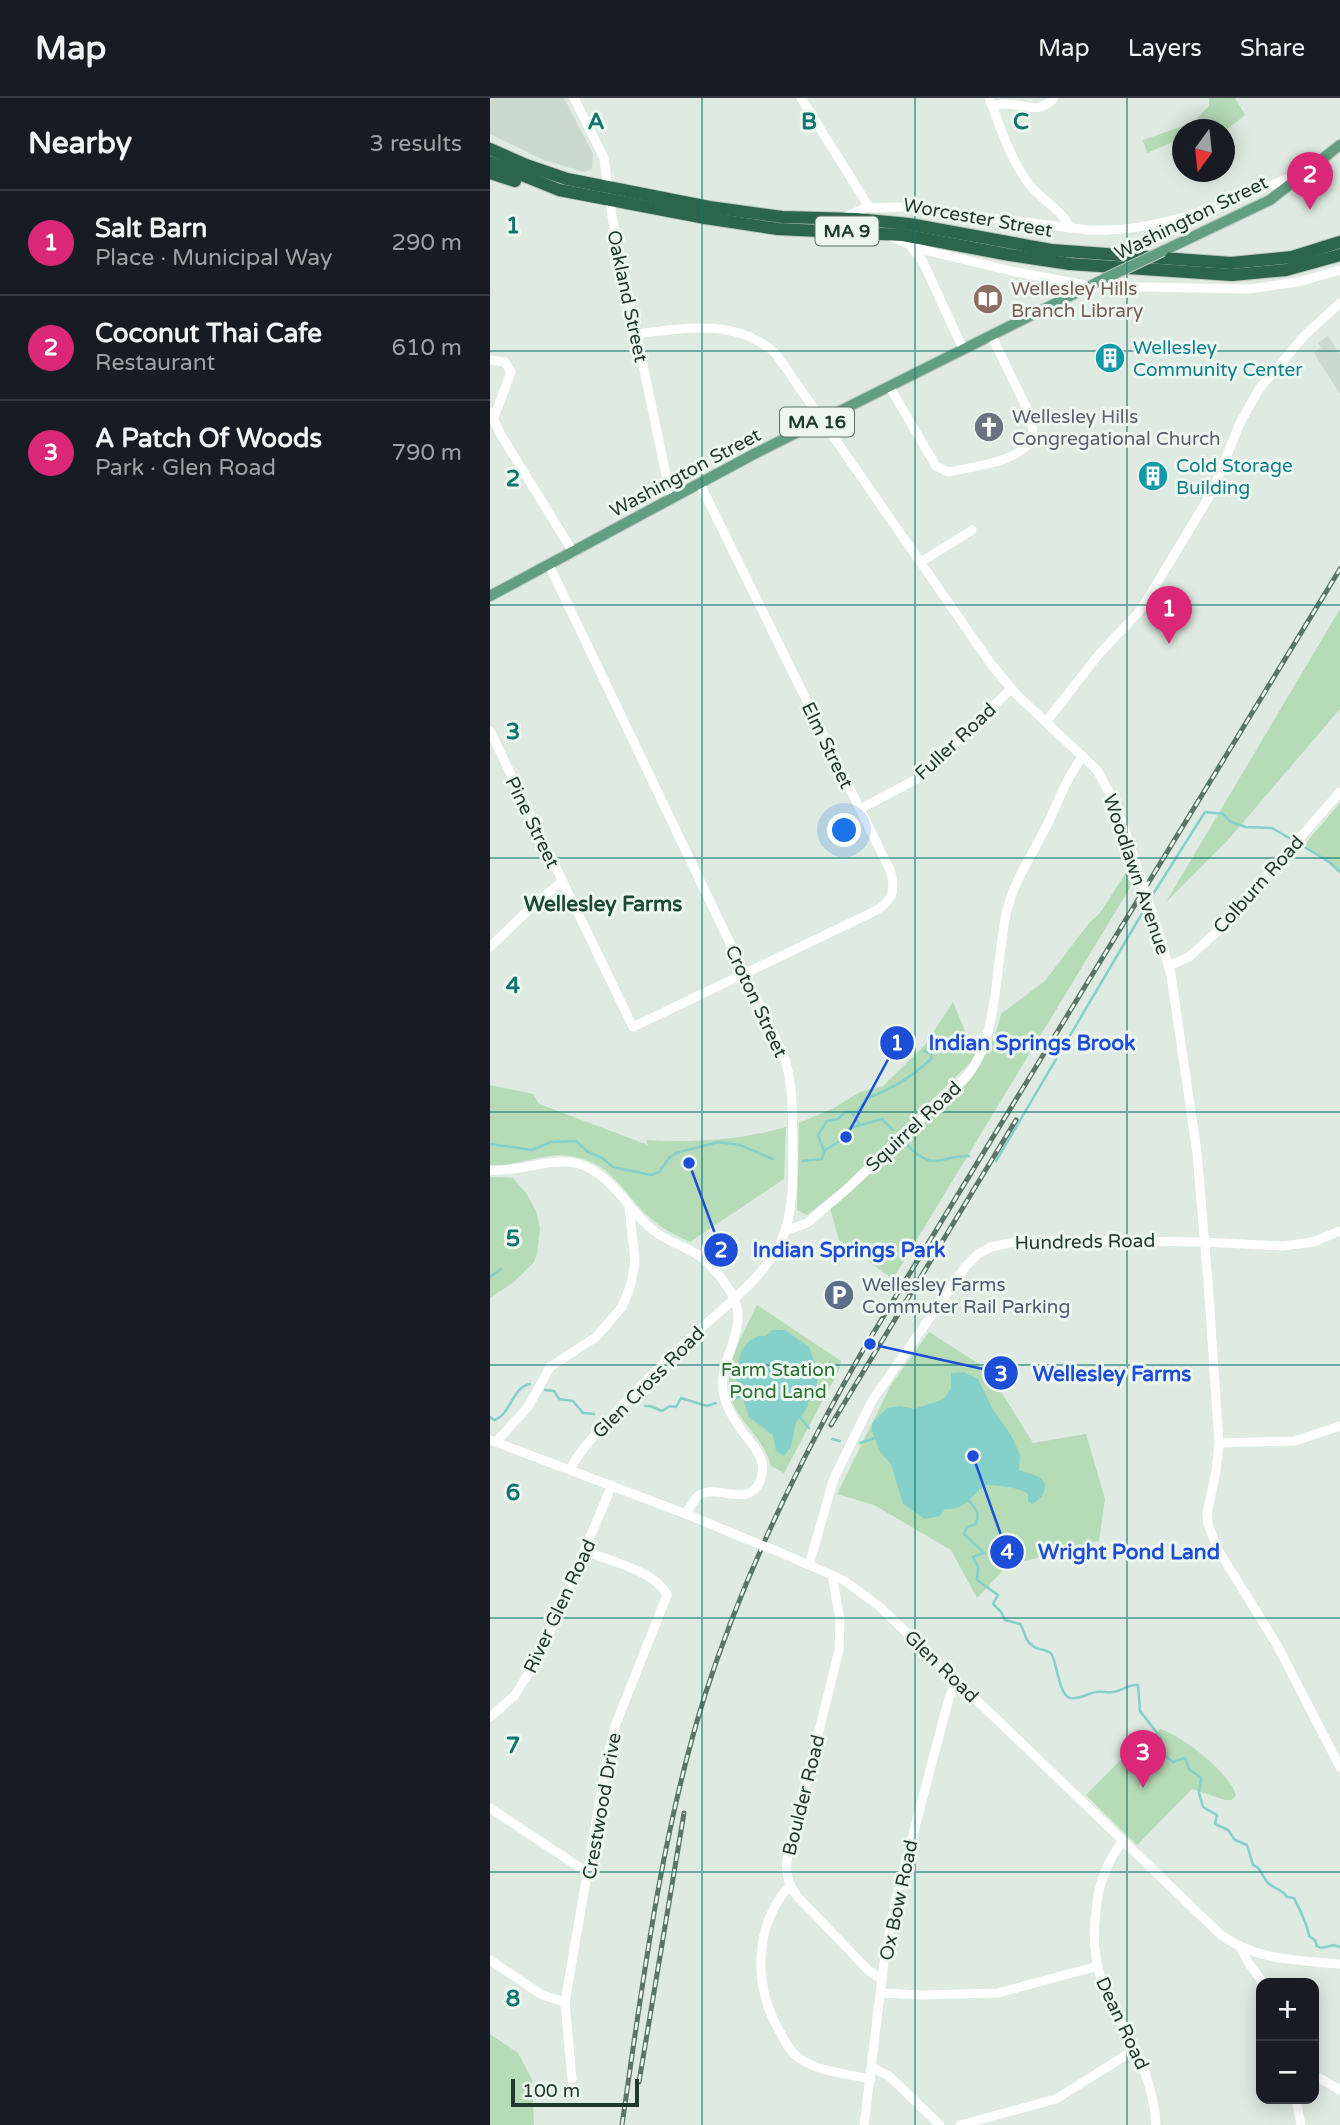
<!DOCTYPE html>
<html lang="en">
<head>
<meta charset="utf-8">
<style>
	body { margin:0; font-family:"Varela Round",sans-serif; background:#242831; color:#f1f3f6 }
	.controls { position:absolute; right:21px; bottom:21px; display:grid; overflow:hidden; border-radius:14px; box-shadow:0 4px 18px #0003 }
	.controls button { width:63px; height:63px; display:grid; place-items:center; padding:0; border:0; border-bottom:2px solid #363941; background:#171b24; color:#f1f3f6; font:35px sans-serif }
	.compass { position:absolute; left:682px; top:21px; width:63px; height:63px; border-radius:50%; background:#171b24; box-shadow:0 4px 18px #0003; rotate:195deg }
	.scale { position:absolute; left:21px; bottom:18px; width:128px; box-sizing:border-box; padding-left:7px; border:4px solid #1f392c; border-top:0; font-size:19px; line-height:24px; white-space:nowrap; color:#1f392c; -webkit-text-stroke:5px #eef6f0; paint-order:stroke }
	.you { position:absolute; left:355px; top:733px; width:24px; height:24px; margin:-18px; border:5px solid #fff; border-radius:50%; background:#1a73e8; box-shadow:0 0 0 10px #1a73e833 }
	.badge { display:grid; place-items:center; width:46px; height:46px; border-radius:50%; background:#db2777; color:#fff; font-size:23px; font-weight:700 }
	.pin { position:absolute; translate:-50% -58px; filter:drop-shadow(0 2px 4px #0008) }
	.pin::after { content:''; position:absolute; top:37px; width:24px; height:21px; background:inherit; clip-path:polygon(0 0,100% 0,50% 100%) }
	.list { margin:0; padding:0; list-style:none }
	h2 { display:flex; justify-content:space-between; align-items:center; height:91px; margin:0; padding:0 28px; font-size:30px }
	h2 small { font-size:23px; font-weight:400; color:#9ea1a6 }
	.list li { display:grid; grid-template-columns:46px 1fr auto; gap:21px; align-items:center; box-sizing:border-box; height:105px; padding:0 28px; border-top:2px solid #363941 }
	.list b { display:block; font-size:26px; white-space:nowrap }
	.list p { margin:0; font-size:23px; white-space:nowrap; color:#9ea1a6 }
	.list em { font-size:23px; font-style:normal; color:#9ea1a6 }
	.map { position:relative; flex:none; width:850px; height:2027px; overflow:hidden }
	header { display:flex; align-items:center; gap:42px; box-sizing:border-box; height:98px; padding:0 35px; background:#171b24; border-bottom:2px solid #363941 }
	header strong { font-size:33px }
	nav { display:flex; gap:38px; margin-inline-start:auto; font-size:24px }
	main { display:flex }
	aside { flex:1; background:#171b24 }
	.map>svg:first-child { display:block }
</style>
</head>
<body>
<header>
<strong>Map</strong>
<nav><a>Map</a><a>Layers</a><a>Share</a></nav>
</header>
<main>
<aside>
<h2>Nearby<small>3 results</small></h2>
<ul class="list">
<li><span class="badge">1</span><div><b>Salt Barn</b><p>Place · Municipal Way</p></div><em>290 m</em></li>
<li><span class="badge">2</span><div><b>Coconut Thai Cafe</b><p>Restaurant</p></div><em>610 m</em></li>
<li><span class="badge">3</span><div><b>A Patch Of Woods</b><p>Park · Glen Road</p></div><em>790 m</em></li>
</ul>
</aside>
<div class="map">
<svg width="850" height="2027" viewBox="0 0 850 2027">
	<rect width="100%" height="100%" fill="#deeae2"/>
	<g fill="#ccd9d0">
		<polygon points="0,0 74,0 103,56 102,71 94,74 54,62 0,36"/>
		<polygon points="838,238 850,257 850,296 824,255 831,250 828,245"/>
	</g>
	<g fill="#b6dbb7">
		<polygon points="719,0 745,0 755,17 735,33 692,32 692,40 657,55 653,42 702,25 719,8"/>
		<polygon points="850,511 850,611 737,743 676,804"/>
		<polygon points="850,705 850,774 839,764 813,748"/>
		<path d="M639,770L644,783L403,1181L349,1142L340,1110L473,990C491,968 505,943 511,916L555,883L599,825L610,815Z"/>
		<polygon points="463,904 485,957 480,965 351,1090 317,1117 307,1112 309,1025 342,1011 370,994 393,988 435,947"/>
		<path d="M0,987L43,996L49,1006L158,1047L156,1042C203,1045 250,1042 296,1029L294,1081L200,1144C185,1137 171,1130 159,1119C131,1093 122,1064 80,1058C53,1054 27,1069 0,1067Z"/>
		<polygon points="0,1079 23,1080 36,1095 46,1113 50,1130 47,1156 44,1164 24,1184 0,1200"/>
		<path d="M267,1207L351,1263L349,1272L294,1375L281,1368C274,1345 264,1337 250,1318C224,1281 250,1242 267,1207Z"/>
		<polygon points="439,1234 497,1271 543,1345 596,1336 615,1401 609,1443 517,1468 487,1500 461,1452 384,1407 347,1396 401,1287"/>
		<path d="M670,1631C691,1637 742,1676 746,1698L741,1702H735L702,1691L647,1747L596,1697L652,1640L668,1651L664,1639Z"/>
		<polygon points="0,1936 28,1955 42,1981 44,2027 0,2027"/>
	</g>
	<g fill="#85d0ca">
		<polygon points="282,1232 295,1232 319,1249 329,1277 325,1293 320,1300 316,1312 306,1324 301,1349 294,1358 286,1353 283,1337 259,1319 245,1277 251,1254 259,1243 268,1238 276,1238"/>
		<path d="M474,1274L488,1281L502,1310L521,1337L530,1357L529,1372C535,1375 541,1375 547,1378C562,1386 553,1401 542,1406L538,1403V1396C525,1388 511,1388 496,1387C480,1397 478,1412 455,1411L450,1418L435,1421L413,1406L401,1366L390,1354L382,1333V1325L397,1310L411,1308L424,1311L454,1301L461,1290V1275Z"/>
	</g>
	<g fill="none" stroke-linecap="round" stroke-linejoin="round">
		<g stroke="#85d0ca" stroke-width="2.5">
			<polyline points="813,748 839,764 850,774"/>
			<polyline points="660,801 715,714 733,716 741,724 756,729 782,730 799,740"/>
			<polyline points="362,1015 370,1027"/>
			<polyline points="0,1046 42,1052 61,1044 86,1043 98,1054 112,1060 123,1069 161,1077 169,1074 179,1060 186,1055 228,1044 250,1047 283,1061"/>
			<path d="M416,1046C445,1076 449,1057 479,1058"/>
			<path d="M334,1053L328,1037L337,1023L348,1021L355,1014H367L377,1000C403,991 422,979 442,960L440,955L434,953"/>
			<path d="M312,1063L332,1061L334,1053C344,1045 355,1044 360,1030L392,1021L403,1032"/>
			<polyline points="506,1063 657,807"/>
			<polyline points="0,1179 11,1171"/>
			<polyline points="55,1292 64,1293 69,1301 83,1303 93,1315 104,1316"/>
			<polyline points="241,1300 253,1299"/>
			<polyline points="155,1308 160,1308 172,1313 180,1308 186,1309 191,1300 217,1308 226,1305"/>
			<polyline points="309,1318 319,1330"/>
			<path d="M0,1319L4,1322C21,1317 22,1289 40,1286"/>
			<polyline points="342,1341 350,1343"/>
			<polyline points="370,1345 385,1340"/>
			<path d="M479,1403C486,1410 490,1416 486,1426L477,1429L474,1436L494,1455L483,1459L488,1469L487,1482L508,1497L503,1506L511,1514L515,1522L530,1526C536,1534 533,1541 543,1548C549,1553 558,1550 562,1557C567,1566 569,1597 580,1600C588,1602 599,1595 606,1594C612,1593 617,1595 623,1594C632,1593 638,1586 648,1587L650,1613L671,1640L674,1657L683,1664L695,1660L699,1671L711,1680L709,1695L713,1709L727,1717L725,1726L738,1732L745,1742L757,1747L763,1767C773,1771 771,1778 778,1785C784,1791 792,1791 797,1799L804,1800C810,1813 817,1824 819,1838L825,1842L827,1848L831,1850L844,1847L850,1849"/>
		</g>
		<g stroke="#bcc4c0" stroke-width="12">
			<g id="major">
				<polyline points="673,153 780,102 850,47"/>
				<polyline points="0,498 266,355 616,180"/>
			</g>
		</g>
		<g stroke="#bcc4c0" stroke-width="14">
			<g id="highway">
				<polyline points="0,51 36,67 77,81 219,109 292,119 366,121 419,126 561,152 741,165 802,159 850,144"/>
				<polyline points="0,64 69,92 215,120 288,131 413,137 520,157 580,166 742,177 796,172 850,157"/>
				<polyline points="0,75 25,83"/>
			</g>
		</g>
		<g stroke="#fff" stroke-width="9">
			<polyline points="84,0 114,60 122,118 181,401"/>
			<polyline points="311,0 379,109"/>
			<path d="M499,0C511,29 519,60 539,86C551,102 572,111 580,130"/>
			<path d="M503,8C530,0 545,21 564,0"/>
			<path d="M352,120L376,110L414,109L598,132C672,135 741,103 809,76"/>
			<polyline points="401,139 434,152 521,173 600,188 759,191 808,184 850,172"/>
			<polyline points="422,150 433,164 473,251"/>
			<path d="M146,236C193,230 248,220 286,256L501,566L526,596L607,672L627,709L643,756"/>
			<polyline points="0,262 15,264 21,274 3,322"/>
			<path d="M399,288L446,368L458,374C485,368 528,365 543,340L542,321L501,237"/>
			<polyline points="0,314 11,337 83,454"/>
			<polyline points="431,464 482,432"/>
			<path d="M59,467L293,956C304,985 302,1016 303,1046C303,1076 304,1113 292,1141C277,1175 245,1200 218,1224C184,1254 153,1284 123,1317C107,1335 91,1351 80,1371"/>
			<polyline points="556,624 610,555 648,515 661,495 722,394 750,325 769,291 815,237 850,205"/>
			<path d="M0,633L143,929L383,814C402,804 407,793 400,772L210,386"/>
			<polyline points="370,711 427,681 521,591"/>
			<polyline points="667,829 681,877 707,1055 718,1184 729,1345 726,1373 717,1416 718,1426 727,1450 787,1547 850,1669"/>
			<polyline points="0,849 51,800 72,784"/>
			<polyline points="678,868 699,859 732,829 850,694"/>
			<path d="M0,1072C30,1075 60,1058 89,1066C124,1077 137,1112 164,1133C180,1146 204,1150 218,1165C229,1176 244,1195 247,1210C253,1240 226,1267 234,1298C237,1309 242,1319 248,1327C259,1345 280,1359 270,1383C258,1412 228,1384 208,1398C203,1403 200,1410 196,1416"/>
			<path d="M295,1133L317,1125L357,1091L474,981C510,944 505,861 517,812C525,781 542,757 556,729C568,705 576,680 593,658"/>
			<polyline points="0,1342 196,1416 266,1445"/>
			<polyline points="6,1344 38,1309 60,1269 106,1239 132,1209 141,1186 145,1163 139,1109"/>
			<polyline points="729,1345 805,1343 850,1328"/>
			<path d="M287,1453L355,1483L390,1509L731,1837C767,1863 808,1862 850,1866"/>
			<polyline points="319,1467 344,1380 382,1303 475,1169 488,1156 501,1149 534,1142 714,1144 793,1148 823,1144 850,1133"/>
			<path d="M342,1477L350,1522L349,1552L297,1762C295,1777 299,1788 308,1799L378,1872L392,1882"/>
			<polyline points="0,1619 25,1597 51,1555 122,1387"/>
			<polyline points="0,1710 98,1775"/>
			<path d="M632,1744C616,1765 608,1787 606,1813C603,1834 604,1857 610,1877C628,1933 662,1962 666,2027"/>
			<path d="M300,1787C263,1829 263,1888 290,1934C295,1943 300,1954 309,1960C328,1974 359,1976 381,1981"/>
			<polyline points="750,1849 758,1864 773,1885"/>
			<polyline points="0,1862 52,1897 75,1904"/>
			<polyline points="391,1895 432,1897 508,1895 608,1868"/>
			<polyline points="383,1970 399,1978 450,2027"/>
			<polyline points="824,1977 850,1992"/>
			<path d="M82,1981L75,1904L117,1660L125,1628L177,1497C167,1474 118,1462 95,1453"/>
			<polyline points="806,2001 811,2027"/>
			<polyline points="374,2027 394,1864 403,1813 459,1600 467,1582"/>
			<polyline points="470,2027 566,2001 646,1951"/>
		</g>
		<use href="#major" stroke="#629f81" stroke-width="10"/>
		<use href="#highway" stroke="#2b654b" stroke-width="12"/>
		<g stroke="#597567" stroke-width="5">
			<g id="rail">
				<polyline points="341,1327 526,1022"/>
				<polyline points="149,1984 194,1715"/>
				<path d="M132,2027C153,1883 171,1736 215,1597C255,1473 311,1359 376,1247L850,471"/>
			</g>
		</g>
		<use href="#rail" stroke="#eef6f0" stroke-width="2.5" stroke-dasharray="8" stroke-linecap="butt"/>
		<g stroke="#bcc4c0" stroke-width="12" stroke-linecap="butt">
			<polyline id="major-bridge" points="616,180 673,153"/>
		</g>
		<g stroke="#fff" stroke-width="9">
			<polyline points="643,756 667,829"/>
			<polyline points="266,1445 287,1453"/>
		</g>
		<use href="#major-bridge" stroke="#629f81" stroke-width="10"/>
	</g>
	<path fill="none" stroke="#0f766e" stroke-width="2" stroke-opacity="0.55" d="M212,0V2027M425,0V2027M637,0V2027M0,253H850M0,507H850M0,760H850M0,1014H850M0,1267H850M0,1520H850M0,1774H850"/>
	<defs>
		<g id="library-disc" transform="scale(1.575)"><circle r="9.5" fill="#8d6e63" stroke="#eef6f0"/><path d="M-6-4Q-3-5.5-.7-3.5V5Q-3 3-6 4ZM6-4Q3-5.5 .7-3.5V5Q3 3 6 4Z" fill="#fff"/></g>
		<g id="building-disc" transform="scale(1.575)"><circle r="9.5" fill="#0f9aa8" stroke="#eef6f0"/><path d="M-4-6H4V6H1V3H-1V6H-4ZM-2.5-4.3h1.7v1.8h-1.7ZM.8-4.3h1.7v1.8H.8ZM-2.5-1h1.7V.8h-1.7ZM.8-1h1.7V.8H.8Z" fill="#fff"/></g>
		<g id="church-disc" transform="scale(1.575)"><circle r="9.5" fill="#6b7280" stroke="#eef6f0"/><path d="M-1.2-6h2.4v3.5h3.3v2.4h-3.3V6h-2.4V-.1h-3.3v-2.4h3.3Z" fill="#fff"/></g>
		<g id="parking-disc" transform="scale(1.575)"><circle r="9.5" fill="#5c6f8a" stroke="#eef6f0"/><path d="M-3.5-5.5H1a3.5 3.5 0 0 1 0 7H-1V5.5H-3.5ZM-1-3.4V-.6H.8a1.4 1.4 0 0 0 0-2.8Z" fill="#fff"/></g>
	</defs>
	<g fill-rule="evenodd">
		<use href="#library-disc" x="498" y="201"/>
		<use href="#building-disc" x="620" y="260"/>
		<use href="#church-disc" x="499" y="329"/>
		<use href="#building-disc" x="663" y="378"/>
		<use href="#parking-disc" x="349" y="1197"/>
	</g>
	<g text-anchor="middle" stroke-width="6" stroke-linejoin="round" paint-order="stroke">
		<g fill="#eef6f0" stroke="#5d7267" stroke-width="2">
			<rect x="325.5" y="118.5" width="63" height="29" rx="5"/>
			<rect x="290" y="309.5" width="74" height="29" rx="5"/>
		</g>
		<g font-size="18" font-weight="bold" fill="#1f392c">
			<text x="357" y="139">MA 9</text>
			<text x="327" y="330">MA 16</text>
		</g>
		<g font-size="19" fill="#1f392c" stroke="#eef6f0">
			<text transform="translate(488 119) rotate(10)" y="7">Worcester Street</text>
			<text transform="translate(701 119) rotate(-26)" y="7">Washington Street</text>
			<text transform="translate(138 198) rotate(78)" y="7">Oakland Street</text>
			<text transform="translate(195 374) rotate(-28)" y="7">Washington Street</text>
			<text transform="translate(465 643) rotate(-43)" y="7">Fuller Road</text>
			<text transform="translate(338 647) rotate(64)" y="7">Elm Street</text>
			<text transform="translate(43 724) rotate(64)" y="7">Pine Street</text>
			<text transform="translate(647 776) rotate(71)" y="7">Woodlawn Avenue</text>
			<text transform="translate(768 786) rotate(-48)" y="7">Colburn Road</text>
			<text transform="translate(267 903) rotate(65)" y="7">Croton Street</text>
			<text transform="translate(423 1028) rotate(-43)" y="7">Squirrel Road</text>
			<text transform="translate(595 1143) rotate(-1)" y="7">Hundreds Road</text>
			<text transform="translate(158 1284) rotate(-45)" y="7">Glen Cross Road</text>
			<text transform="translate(69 1508) rotate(-65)" y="7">River Glen Road</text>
			<text transform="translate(452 1568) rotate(44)" y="7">Glen Road</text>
			<text transform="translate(313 1697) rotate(-76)" y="7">Boulder Road</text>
			<text transform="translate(111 1708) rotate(-80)" y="7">Crestwood Drive</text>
			<text transform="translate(408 1802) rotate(-78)" y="7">Ox Bow Road</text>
			<text transform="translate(633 1925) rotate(65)" y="7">Dean Road</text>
		</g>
		<g font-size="19" fill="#785e54" stroke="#eef6f0" text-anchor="start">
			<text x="521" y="197">Wellesley Hills<tspan x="521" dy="22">Branch Library</tspan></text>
		</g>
		<g font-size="19" fill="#0d838f" stroke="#eef6f0" text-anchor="start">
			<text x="643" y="256">Wellesley<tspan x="643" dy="22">Community Center</tspan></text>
			<text x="686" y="374">Cold Storage<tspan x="686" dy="22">Building</tspan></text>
		</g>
		<g font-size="19" fill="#5b616d" stroke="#eef6f0" text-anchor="start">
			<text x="522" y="325">Wellesley Hills<tspan x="522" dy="22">Congregational Church</tspan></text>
		</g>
		<g font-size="19" fill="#4e5e75" stroke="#eef6f0" text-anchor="start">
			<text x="372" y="1193">Wellesley Farms<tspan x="372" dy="22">Commuter Rail Parking</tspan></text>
		</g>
		<g font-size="19" fill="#2a7034" stroke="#eef6f0">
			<text x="288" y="1278">Farm Station<tspan x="288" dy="22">Pond Land</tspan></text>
		</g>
		<g font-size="21" font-weight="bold" fill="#1c4b34" stroke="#eef6f0">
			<text x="113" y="813">Wellesley Farms</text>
		</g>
	</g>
	<g font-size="23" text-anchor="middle" font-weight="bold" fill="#0f766e" stroke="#eef6f0" stroke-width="6" stroke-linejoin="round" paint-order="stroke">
		<text x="106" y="31">A</text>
		<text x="319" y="31">B</text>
		<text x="531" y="31">C</text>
		<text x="23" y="135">1</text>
		<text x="23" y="388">2</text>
		<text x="23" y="641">3</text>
		<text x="23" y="895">4</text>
		<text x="23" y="1148">5</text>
		<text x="23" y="1402">6</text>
		<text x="23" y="1655">7</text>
		<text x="23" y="1908">8</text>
	</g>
	<path fill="none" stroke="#1d4ed8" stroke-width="2.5" d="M356 1039L407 945M199 1065L231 1152M380 1246L511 1275M483 1358L517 1454"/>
	<g fill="#1d4ed8" stroke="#eef6f0" stroke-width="2.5">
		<circle cx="356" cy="1039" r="7"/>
		<circle cx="199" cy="1065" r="7"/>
		<circle cx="380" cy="1246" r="7"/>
		<circle cx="483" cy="1358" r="7"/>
		<circle cx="407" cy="945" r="18"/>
		<circle cx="231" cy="1152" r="18"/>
		<circle cx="511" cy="1275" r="18"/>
		<circle cx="517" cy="1454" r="18"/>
	</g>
	<g font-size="21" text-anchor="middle" font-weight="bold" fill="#fff">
		<text x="407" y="952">1</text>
		<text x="231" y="1159">2</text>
		<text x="511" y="1283">3</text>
		<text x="517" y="1461">4</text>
	</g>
	<g font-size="21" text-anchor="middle" font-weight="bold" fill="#1d4ed8" stroke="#eef6f0" stroke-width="6" stroke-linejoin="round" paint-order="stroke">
		<text x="542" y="952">Indian Springs Brook</text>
		<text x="359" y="1159">Indian Springs Park</text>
		<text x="622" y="1283">Wellesley Farms</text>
		<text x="639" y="1461">Wright Pond Land</text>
	</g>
</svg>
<div class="controls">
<button>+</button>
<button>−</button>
</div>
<svg class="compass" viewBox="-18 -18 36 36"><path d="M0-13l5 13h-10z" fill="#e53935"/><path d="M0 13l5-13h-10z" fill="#9ea1a6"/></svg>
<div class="scale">100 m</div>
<div class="you"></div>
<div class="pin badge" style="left:679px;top:546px">1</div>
<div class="pin badge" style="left:820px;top:112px">2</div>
<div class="pin badge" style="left:653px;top:1690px">3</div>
</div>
</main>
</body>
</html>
